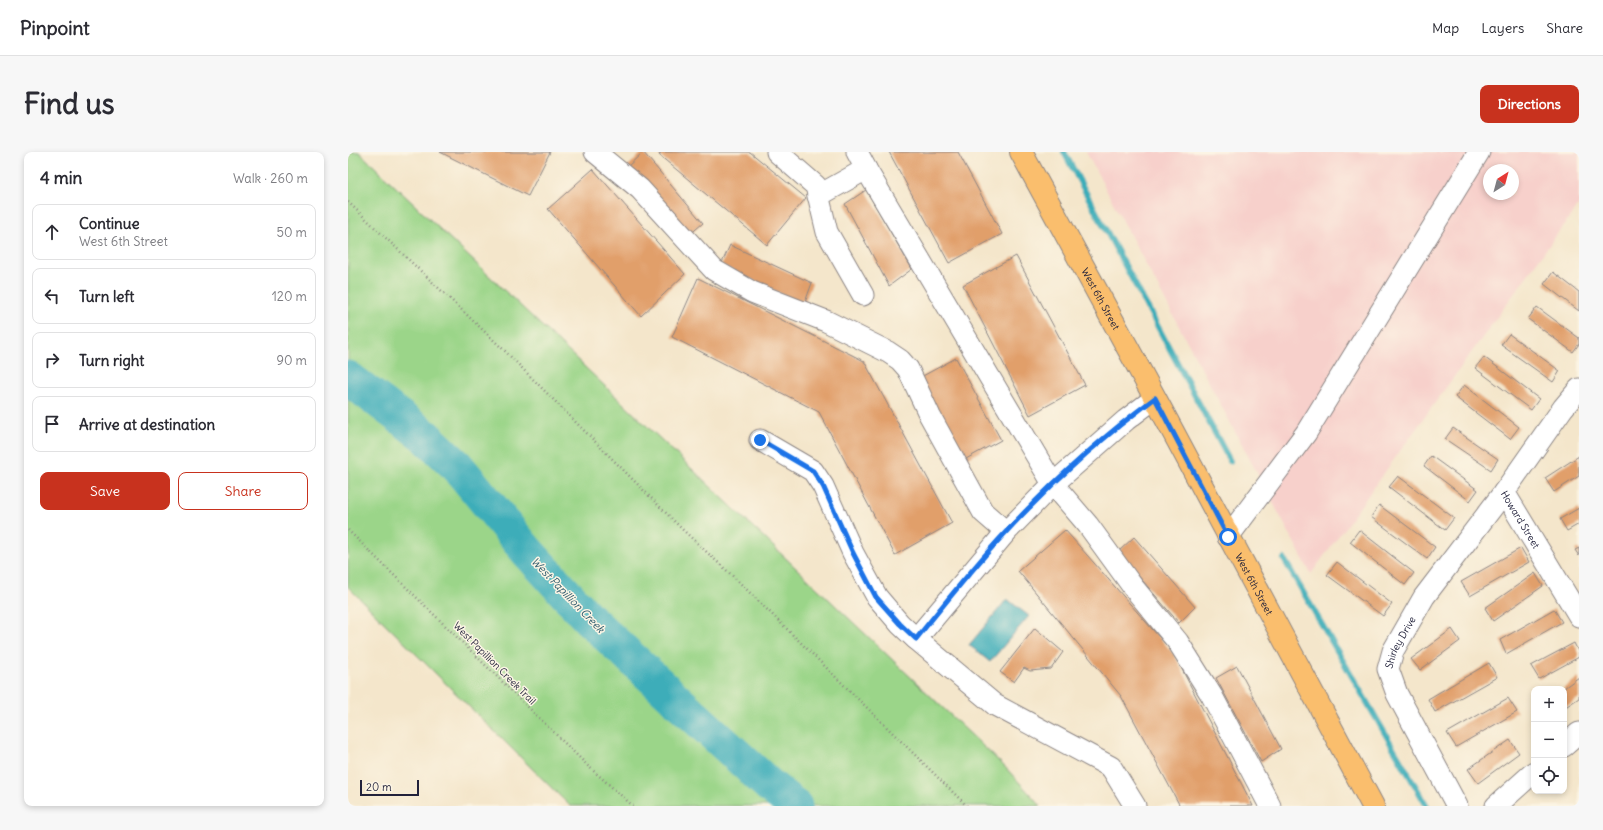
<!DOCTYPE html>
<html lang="en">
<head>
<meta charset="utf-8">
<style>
	body { margin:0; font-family:Delius,sans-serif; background:#f7f7f7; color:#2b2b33 }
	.controls { position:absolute; right:12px; bottom:12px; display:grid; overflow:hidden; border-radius:8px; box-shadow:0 2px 6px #0003 }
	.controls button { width:36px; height:36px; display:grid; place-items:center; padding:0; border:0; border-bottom:1px solid #e1e1e2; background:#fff; color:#2b2b33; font:20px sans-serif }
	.compass { position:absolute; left:1135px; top:12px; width:36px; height:36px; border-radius:50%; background:#fff; box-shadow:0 2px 6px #0003; rotate:36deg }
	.scale { position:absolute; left:12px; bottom:10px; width:59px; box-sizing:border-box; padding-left:4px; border:2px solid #22223b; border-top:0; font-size:11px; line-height:14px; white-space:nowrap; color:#22223b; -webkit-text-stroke:3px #fcf5e5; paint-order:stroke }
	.stop { position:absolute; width:12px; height:12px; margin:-9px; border:3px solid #1a73e8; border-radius:50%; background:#fff }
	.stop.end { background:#1a73e8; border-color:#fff; box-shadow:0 1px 4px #0008 }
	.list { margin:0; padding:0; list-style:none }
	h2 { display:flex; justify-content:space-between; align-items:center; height:52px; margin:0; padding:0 16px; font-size:17px }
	h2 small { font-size:13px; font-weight:400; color:#7c7c81 }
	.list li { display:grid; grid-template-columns:26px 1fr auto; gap:12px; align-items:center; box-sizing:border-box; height:56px; margin:0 8px 8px; padding:0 8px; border:1px solid #e1e1e2; border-radius:8px }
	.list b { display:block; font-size:15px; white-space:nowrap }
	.list p { margin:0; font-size:13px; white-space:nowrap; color:#7c7c81 }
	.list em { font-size:13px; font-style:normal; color:#7c7c81 }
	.actions { display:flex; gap:8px; padding:12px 16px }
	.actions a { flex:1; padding:9px 0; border:1px solid #c8321e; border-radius:8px; text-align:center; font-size:14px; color:#c8321e }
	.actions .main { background:#c8321e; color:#fff }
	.icon { flex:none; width:22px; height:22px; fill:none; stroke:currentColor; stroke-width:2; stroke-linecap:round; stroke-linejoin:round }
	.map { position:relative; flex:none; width:1231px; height:654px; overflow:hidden; border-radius:8px }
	header { display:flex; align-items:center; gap:24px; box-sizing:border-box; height:56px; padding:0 20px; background:#fff; border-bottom:1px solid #e1e1e2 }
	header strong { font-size:19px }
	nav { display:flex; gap:22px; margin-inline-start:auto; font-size:14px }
	.intro { display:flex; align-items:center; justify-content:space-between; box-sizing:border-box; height:96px; padding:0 24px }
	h1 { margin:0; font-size:28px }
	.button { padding:10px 18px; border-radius:8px; background:#c8321e; color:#fff; font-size:14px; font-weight:700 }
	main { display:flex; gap:24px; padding:0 24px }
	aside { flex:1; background:#fff; border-radius:8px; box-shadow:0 2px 6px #0003 }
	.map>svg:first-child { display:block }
</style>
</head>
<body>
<header>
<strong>Pinpoint</strong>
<nav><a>Map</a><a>Layers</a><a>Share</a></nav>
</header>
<div class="intro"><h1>Find us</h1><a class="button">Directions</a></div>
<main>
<aside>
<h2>4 min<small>Walk · 260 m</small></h2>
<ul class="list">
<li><svg class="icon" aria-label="ahead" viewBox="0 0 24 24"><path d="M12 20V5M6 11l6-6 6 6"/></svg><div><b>Continue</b><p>West 6th Street</p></div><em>50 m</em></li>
<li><svg class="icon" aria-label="left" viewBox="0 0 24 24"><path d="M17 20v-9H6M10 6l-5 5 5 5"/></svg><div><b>Turn left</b></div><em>120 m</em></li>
<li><svg class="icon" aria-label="right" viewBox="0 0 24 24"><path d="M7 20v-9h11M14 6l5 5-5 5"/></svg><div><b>Turn right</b></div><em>90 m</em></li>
<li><svg class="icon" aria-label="arrive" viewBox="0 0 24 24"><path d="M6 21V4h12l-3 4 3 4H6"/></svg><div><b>Arrive at destination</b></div></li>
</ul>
<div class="actions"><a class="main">Save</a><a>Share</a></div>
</aside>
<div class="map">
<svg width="1231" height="654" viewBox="0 0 1231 654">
	<rect width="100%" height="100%" fill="#fcf5e5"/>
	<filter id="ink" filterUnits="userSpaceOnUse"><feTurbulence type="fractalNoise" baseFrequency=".025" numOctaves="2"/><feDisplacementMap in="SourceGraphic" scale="8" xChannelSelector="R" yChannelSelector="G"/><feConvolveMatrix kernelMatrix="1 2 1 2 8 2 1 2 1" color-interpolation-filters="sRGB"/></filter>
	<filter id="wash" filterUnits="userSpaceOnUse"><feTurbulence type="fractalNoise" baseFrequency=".012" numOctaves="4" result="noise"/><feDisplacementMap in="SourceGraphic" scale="16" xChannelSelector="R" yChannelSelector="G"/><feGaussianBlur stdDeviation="0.9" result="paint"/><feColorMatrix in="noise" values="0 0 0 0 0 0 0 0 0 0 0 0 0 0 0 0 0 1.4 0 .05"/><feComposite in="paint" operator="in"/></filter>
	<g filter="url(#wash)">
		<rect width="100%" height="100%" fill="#f4e6cb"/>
		<path fill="#f7d0cb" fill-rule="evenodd" d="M738,0H1231V52L963,422ZM1141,18H1165V42H1141Z"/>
		<polygon fill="#9bd589" stroke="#5e7c62" points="0,0 11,0 656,614 693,654 222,654 0,435"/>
		<polygon fill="#3dadb9" stroke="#30687a" points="659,447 681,464 642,510 621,493"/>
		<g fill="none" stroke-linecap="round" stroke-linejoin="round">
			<g stroke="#3dadb9" stroke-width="6">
				<polyline points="716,0 882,309"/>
				<polyline points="936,407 1079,654"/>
			</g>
			<polyline stroke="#3dadb9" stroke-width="35" points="0,226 77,284 109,314 178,398 241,467 421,633 447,654"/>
		</g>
		<g id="blocks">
			<g fill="#e19f6b">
				<polygon points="92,0 202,0 180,44"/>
				<polygon points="295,0 355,71 339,85 277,17"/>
				<polygon points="313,0 402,0 458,46 419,93 311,3"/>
				<polygon points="541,0 610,0 654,82 601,111"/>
				<polygon points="245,17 337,122 293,164 200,57"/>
				<polygon points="518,38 564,117 541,134 497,52"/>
				<polygon points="382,93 464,131 456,153 373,113"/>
				<polygon points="668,104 737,233 682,263 615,133"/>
				<polygon points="1205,120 1231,140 1231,159 1196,132"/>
				<polygon points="350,126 516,209 604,371 547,403 471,260 324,185"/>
				<polygon points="1189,155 1231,186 1231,192 1225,200 1180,167"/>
				<polygon points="1161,182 1212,219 1205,230 1153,193"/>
				<polygon points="1136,205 1191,247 1183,258 1127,216"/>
				<polygon points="608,206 653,288 616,308 571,226"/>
				<polygon points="1116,233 1171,275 1162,287 1107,245"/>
				<polygon points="1105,276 1150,307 1143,318 1097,287"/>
				<polygon points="1083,304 1130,338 1122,349 1076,314"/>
				<polygon points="1231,304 1231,324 1206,340 1197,326"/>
				<polygon points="1050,324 1106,366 1097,378 1041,335"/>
				<polygon points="1031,353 1087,395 1079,407 1023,365"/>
				<polygon points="1231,356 1231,372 1219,379 1212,367"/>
				<polygon points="717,378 826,502 905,654 832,654 773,544 670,419"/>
				<polygon points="1011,378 1066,421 1057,433 1002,390"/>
				<polygon points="786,385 847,455 831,471 770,400"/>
				<polygon points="1173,396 1181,410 1122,444 1113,430"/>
				<polygon points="1231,396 1231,404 1227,398"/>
				<polygon points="989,410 1044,452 1035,464 979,423"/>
				<polygon points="1187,421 1195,434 1145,469 1137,456"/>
				<polygon points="1206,457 1214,470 1158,502 1152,488"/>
				<polygon points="687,476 715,500 703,517 682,519 676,516 666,530 652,520"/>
				<polygon points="1104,477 1112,489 1072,518 1063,507"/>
				<polygon points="1226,491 1231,501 1231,505 1191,527 1183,514"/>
				<polygon points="1141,511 1149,525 1087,560 1080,547"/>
				<polygon points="889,514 933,597 913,610 868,526"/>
				<polygon points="1231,525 1231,546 1216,556 1216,536"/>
				<polygon points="1160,546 1169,560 1108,595 1099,581"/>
				<polygon points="1162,588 1171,601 1130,631 1120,617"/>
			</g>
		</g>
	</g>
	<g filter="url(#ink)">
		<use href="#blocks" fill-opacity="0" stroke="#8b8483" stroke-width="1"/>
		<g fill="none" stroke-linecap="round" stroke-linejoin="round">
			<g stroke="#8b8483" stroke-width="23">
				<g id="minor">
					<polyline points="247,0 292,37 366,118 404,140 478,169 540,200 552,208 560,217 582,264 635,360 658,380 705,332 740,373 785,435 830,490 864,544 922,654"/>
					<polyline points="429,0 468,34 479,80 515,143"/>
					<polyline points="518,17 705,332 778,268 807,246"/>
					<polyline points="470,44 518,17 509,0"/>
					<polyline points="412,288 465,319 475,334 505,401 529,445 552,472 568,487 658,380"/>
					<path id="s1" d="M1156,340L1231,464"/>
					<polyline points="880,385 958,281 1131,0"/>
					<polyline points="568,487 647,553 763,615 787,654"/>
					<polyline points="1216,594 1231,581"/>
					<path id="s2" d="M1109,654L1049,542L1040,517L1045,499L1076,445L1156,340L1215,256L1231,237"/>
					<polyline points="1148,654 1186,620"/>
				</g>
			</g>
			<g stroke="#8b8483" stroke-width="24">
				<g id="major">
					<path id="s3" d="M673,0L807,246L1025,654"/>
				</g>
			</g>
			<g stroke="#8b8483" stroke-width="2.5" stroke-dasharray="1 3" stroke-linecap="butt">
				<polyline points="0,50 157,199 335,378 390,429 619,654"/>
				<polyline points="0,378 240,614 285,654"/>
			</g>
			<use href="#minor" stroke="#fff" stroke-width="21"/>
			<use href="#major" stroke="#fabe6d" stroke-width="22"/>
		</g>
	</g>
	<g fill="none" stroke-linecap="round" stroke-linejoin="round" filter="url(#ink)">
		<path stroke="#1a73e8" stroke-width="5" d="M412,288L465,319L475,334L505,401L528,445L552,472L568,487C597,451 626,414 658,380C703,331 753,286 807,246L880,385"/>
	</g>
	<g text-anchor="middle" stroke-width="3" stroke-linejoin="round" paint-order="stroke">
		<g font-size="10" fill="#22223b" stroke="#fcf5e5">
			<text dy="4" stroke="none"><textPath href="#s3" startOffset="167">West 6th Street</textPath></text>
			<text dy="4" stroke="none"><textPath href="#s1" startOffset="32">Howard Street</textPath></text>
			<text dy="4" stroke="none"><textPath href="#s3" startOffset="491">West 6th Street</textPath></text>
			<text dy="4" stroke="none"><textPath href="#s2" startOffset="183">Shirley Drive</textPath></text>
			<text transform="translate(147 511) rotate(45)" y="4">West Papillion Creek Trail</text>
		</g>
		<g font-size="11" font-style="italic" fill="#2d5a6d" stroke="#fcf5e5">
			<text transform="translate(220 443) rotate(46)" y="4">West Papillion Creek</text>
		</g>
	</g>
</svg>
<div class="controls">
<button>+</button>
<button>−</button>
<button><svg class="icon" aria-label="locate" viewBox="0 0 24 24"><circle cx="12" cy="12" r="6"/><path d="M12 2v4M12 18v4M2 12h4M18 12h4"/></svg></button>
</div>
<svg class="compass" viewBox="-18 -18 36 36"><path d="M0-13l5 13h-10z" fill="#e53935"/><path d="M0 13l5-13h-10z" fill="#7c7c81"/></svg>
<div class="scale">20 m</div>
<div class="stop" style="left:880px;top:385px"></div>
<div class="stop end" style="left:412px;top:288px"></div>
</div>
</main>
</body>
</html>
